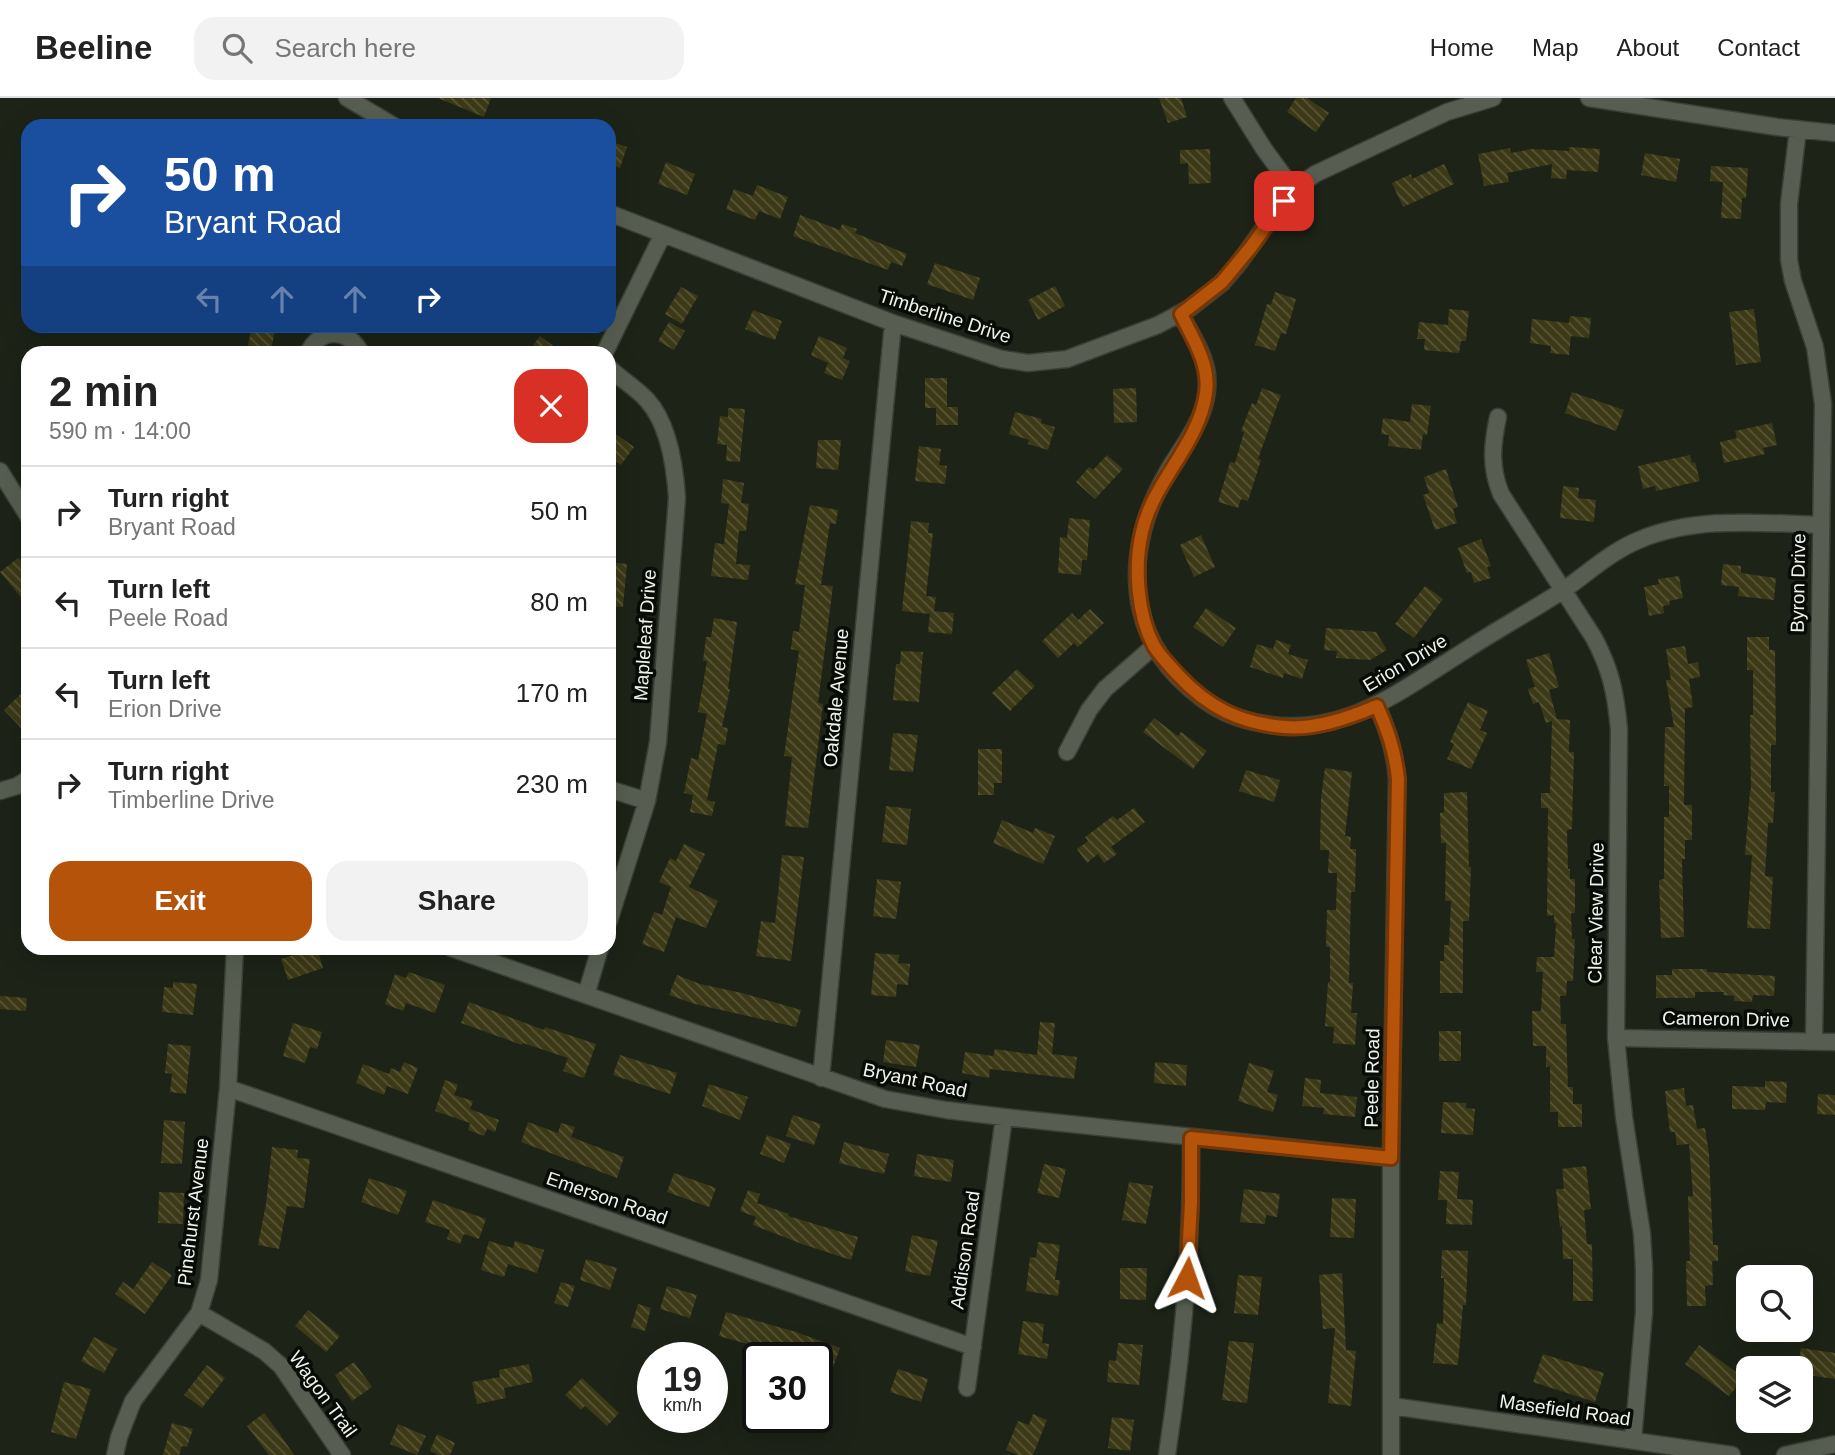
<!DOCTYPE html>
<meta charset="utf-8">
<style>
body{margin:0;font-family:Helvetica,sans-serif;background:#f2f2f2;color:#222;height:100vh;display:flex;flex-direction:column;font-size:26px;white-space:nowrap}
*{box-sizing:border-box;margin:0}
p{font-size:23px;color:#767676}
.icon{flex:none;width:38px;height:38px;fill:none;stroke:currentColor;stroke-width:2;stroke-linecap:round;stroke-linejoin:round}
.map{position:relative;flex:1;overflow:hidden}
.side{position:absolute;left:21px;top:248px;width:595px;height:609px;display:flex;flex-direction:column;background:#fff;border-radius:21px;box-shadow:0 7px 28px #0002}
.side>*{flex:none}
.top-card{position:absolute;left:21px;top:21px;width:595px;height:214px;border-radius:21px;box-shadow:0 7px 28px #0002;background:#1a4fa0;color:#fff;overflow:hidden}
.buttons{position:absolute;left:1736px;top:1167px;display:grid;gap:14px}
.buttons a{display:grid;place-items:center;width:77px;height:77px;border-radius:14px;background:#fff;box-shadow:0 7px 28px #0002;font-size:35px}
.speed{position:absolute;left:637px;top:1244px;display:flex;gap:14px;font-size:35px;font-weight:700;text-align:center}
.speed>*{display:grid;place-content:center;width:91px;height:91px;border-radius:50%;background:#fff;box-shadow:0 7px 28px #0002;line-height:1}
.speed small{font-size:18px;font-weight:400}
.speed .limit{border:4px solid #111;border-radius:10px;background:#fff;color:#111}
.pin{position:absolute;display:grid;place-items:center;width:60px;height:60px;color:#fff;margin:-30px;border-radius:14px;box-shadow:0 4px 10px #0006}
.me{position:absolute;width:77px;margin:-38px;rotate:4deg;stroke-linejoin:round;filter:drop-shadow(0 0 5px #0008)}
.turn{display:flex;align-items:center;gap:24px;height:147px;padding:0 28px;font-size:32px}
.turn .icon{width:91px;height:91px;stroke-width:2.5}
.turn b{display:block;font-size:49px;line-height:60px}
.lanes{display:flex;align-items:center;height:66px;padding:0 28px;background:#0003;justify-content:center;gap:35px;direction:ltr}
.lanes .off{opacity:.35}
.round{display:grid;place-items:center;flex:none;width:74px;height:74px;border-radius:21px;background:#f2f2f2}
.headline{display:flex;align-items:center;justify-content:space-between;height:119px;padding:0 28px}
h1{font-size:42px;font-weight:600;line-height:52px}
.button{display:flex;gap:14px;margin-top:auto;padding:14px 28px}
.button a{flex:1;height:80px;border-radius:21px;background:#b45309;color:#fff;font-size:28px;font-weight:600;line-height:80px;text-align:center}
.button a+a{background:#f2f2f2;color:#222}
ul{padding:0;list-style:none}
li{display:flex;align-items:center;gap:21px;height:91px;padding:0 28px;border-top:2px solid #e0e0e0}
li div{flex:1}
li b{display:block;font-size:26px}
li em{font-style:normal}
header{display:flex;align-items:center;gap:42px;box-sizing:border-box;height:98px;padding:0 35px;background:#fff;border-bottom:2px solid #e0e0e0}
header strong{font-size:33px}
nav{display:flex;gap:38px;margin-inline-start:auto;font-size:24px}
.search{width:490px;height:63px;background:#f2f2f2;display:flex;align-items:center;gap:18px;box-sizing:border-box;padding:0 24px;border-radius:21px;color:#767676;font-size:26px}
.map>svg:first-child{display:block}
.building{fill:url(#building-back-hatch)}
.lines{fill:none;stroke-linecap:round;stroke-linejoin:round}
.minor-casing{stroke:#3a3f37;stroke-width:19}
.minor{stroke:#575e51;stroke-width:16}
.route-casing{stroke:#753606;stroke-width:18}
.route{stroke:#b45309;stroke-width:12}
.labels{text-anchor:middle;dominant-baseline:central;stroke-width:7;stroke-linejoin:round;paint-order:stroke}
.street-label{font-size:19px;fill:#eef3eb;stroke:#090b07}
</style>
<header>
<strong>Beeline</strong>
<div class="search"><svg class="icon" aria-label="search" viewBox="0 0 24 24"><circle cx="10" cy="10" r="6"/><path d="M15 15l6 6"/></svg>Search here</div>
<nav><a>Home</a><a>Map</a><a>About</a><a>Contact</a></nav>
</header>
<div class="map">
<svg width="1835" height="1357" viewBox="0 0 1835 1357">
<defs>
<pattern id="building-back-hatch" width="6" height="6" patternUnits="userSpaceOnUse" patternTransform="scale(1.75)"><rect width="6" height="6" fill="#3c3916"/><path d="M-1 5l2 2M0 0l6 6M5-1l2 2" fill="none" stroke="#585638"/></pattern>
</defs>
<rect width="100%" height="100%" fill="#1d2317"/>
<path class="building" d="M438 0H491L484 19Z
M1159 0H1181L1187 19 1168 25Z
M1296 0H1307L1329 15 1316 34 1287 14Z
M609 43 627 49 620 70 609 66Z
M1569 49 1600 51 1598 74 1567 72 1566 81 1551 80 1552 66 1507 75 1509 84 1484 88 1478 56 1510 50 1511 55 1532 51 1569 53Z
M1210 51 1211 85 1189 86 1188 65 1180 66V52Z
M1645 55 1680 61 1676 84 1641 77Z
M666 64 695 76 687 97 658 86Z
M1444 66 1454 86 1403 109 1392 85 1411 76 1412 81Z
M1711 68 1748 70 1746 100H1742L1741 121 1721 120 1723 84 1710 83Z
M757 87 788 99 780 121 759 113 755 122 726 111 734 91 753 98Z
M800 117 840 132 842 126 857 131 855 135 907 156 902 168 891 164 888 172 793 138Z
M935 165 980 180 973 202 927 186Z
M1055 188 1065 208 1038 222 1028 202Z
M681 189 698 198 682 226 665 216Z
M1275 194 1296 201 1286 236 1281 235 1275 253 1255 247 1267 206 1271 207Z
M1449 211 1469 213 1466 243H1461L1459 255 1424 252 1425 241H1417L1419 224 1448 227Z
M1754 211 1761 264 1736 267 1729 214Z
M753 212 782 223 775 242 745 231Z
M1570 218 1591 220 1589 240 1571 238 1569 257 1550 255 1551 248 1530 245 1532 221 1569 225Z
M669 224 685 233 674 252 658 243Z
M252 228H276L271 252 248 247Z
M540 238 564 256H527Z
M819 238 847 250 843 260 850 263 842 282 824 275 828 265 811 257Z
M925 280H947V309H958V327H936V310H925Z
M1136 290 1137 324 1114 325 1113 291Z
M1262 290 1281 297 1258 361 1261 362 1248 403 1241 401 1238 410 1218 404 1230 364 1235 365 1244 334 1241 333 1252 305 1256 307Z
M1572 294 1624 312 1616 333 1565 315Z
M1412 306 1431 308 1427 337 1423 336 1421 352 1388 348 1389 337 1381 336 1383 320 1410 324Z
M728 310 745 311 740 364 726 363 727 347 717 346 720 318 728 319Z
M1015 314 1042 321 1041 325 1055 329 1048 352 1028 346 1029 342 1009 336Z
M1772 325 1777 347 1763 350 1765 356 1724 365 1720 344 1737 340 1735 333Z
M609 331 634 349 621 367 609 358Z
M818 342H841L838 372 816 370Z
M919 348 941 351 939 367 947 368 945 386 915 383Z
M1107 357 1123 371 1095 401 1076 384 1089 369 1093 372Z
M1690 357 1692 365 1695 364 1700 383 1656 393 1655 388 1643 391 1638 368Z
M1446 371 1458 409 1453 411 1457 425 1435 432 1423 397 1429 395 1424 379Z
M723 381 744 385 741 405 749 406 746 433H739L736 466 750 467 748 482 711 478 715 445 724 446 729 406 721 405Z
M1563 388 1579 390 1578 400 1596 402 1594 424 1560 420Z
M810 407 838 412 836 426 830 425 821 487 833 488 818 605 823 606 808 730 785 728 792 659 784 658 799 553 791 551 793 533 799 534 805 487 795 486Z
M1069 420 1090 422 1087 462H1082L1081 477 1058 475 1060 439 1067 440Z
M911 423 929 425 928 435H933L926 498 936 499 934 513 954 515 952 536 928 534 930 516 902 513Z
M1201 437 1215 469 1194 479 1180 447Z
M1481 441 1491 468 1487 469 1491 480 1474 485 1471 474 1467 475 1458 450Z
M18 460 28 471V508L0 474Z
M609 464 627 466 623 509 609 508Z
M1723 466 1741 468V475L1776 480 1774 502 1738 498 1739 489 1721 487Z
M1679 478 1683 500 1669 503 1670 507 1663 508 1664 515 1649 518 1644 489 1659 486 1658 481Z
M1425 488 1443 501 1414 540 1395 526Z
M1206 510 1236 530 1223 549 1193 529Z
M1090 511 1104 525 1078 549 1074 545 1058 560 1042 543 1072 515 1078 522Z
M714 520 737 524 728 591H730L722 629 728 630 725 647 718 646 707 702 715 704 712 718 690 714 693 697 684 695 691 660 698 662 707 616 698 614 707 563H703L706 539H711Z
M1326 530 1376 534 1387 552 1370 562 1336 560 1337 553 1324 552Z
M1747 539H1769V552H1775L1776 647H1771V694H1775L1773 725H1768L1765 778 1773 779 1770 831 1747 830 1752 757H1745L1750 692 1751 693 1750 617H1753V572H1747Z
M1276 542 1291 547 1288 556 1308 562 1302 581 1284 575 1283 580 1250 569 1257 546 1273 551Z
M1685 548 1688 566 1698 564 1700 579 1689 581 1693 609 1685 610 1684 707H1692V742H1685V761H1682L1684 839 1661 840 1659 782 1664 781V719H1669V688H1664L1665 629H1674L1666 582H1671L1666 551Z
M901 553 923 554 919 604 893 602 896 566H900Z
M1549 555 1559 589 1549 592 1557 621 1570 622 1569 654H1574L1572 731 1567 732 1568 771H1570V781H1575V815H1571L1572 841H1575L1573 883H1567L1566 898H1560L1561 926H1566L1568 989H1573V1006H1582V1029H1558V1014H1550V968L1546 969V948H1533L1532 913H1541L1543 874H1536L1537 859H1554L1556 825H1554V817L1547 818 1548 710H1541V695H1550L1552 623 1546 625 1539 604 1533 606 1528 591 1535 589 1526 562Z
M1017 571 1035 588 1010 613 992 595Z
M28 589V623L21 630 4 612Z
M1468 604 1488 613 1480 632 1487 635 1471 671 1447 661 1454 646 1450 644Z
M1154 620 1178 638 1181 634 1207 653 1193 671 1143 634Z
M893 635 918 637 913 674 889 672Z
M978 651H1002V685H994V697H978Z
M1325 670 1352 674 1345 738 1351 739 1350 751H1356L1355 794H1351L1349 885H1353L1351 915H1357L1355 947 1333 945 1334 929 1325 928 1328 884H1330V849H1326L1327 812H1336L1337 775H1328L1329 752H1320L1321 701Z
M1246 672 1280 682 1274 704 1239 693Z
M1467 694 1469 769H1471L1469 823H1463V895H1440V863H1444V847H1449L1451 803H1445L1446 745H1441L1440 715 1444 714V695Z
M886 708 911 711 907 747 882 744Z
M1134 710 1145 724 1111 749 1117 756 1104 765 1098 756 1087 765 1077 751 1088 743 1085 739 1113 718 1117 722Z
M1002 722 1033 735 1035 730 1055 738 1043 766 993 745Z
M684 746 705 756 689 789 718 803 706 830 676 819 664 854 642 846 654 814 662 817 671 789 659 784 670 760 676 763Z
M782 757 804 759 791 863 756 858 761 823 775 825Z
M877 781 901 784 896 821 873 818Z
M317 850 323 870 288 882 281 861Z
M875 855 899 857 898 865 910 866 908 887 897 886 896 899 871 897Z
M1672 871H1707V874L1775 878 1774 898 1753 897 1752 904 1734 903V898L1723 897 1724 894H1695V900H1656V877H1672Z
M409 874 445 887 435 915 406 905 403 913 385 906 395 876 406 880Z
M677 877 700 886 742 895 801 912 796 929 695 906 669 897Z
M173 884 197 886 193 917 162 914 164 889 173 890Z
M0 898 27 900 26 913 0 911Z
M469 904 544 932 545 929 596 946 584 980 563 973 568 960 523 945 522 947 461 925Z
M1040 924 1055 925 1052 956 1077 959 1074 981 990 971 989 980 962 975 965 954 993 958 995 951 1037 957Z
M293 925 322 934 317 951 310 949 305 965 283 958Z
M1439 933H1461V963H1439Z
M886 942 920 947 916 969 883 964Z
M168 946 191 948 186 996 170 994 172 976 165 975Z
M620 957 677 975 670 996 613 977Z
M404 964 418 970 408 996 387 988 384 997 356 985 363 966 389 976 391 970 400 974Z
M1155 964 1187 967 1186 988 1154 985Z
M1249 965 1274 973 1267 994 1278 997 1273 1014 1238 1003Z
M1305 980 1321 982 1320 995 1357 999 1355 1019 1323 1016 1324 1010 1302 1008Z
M445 982 458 987 454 997 473 1003 470 1011 499 1022 495 1034 487 1031 484 1038 468 1032 470 1025 435 1013Z
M1765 983 1787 984 1786 1005 1766 1004 1765 1012 1732 1011V988L1765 989Z
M709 986 748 999 740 1022 702 1008Z
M1684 990 1686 1008 1693 1007 1697 1031 1705 1030 1709 1056 1713 1147H1718V1163H1712L1713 1187 1705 1188 1706 1208H1687L1686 1163H1690L1688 1098H1693L1689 1046 1677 1047 1675 1034H1670L1665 993Z
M1818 996 1835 997V1017L1817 1016Z
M1443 1004 1466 1005V1010L1475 1011 1473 1037 1441 1035Z
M793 1017 821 1026 814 1047 786 1038Z
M164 1022 185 1024 182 1066 161 1065Z
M528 1024 558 1035 561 1025 575 1029 571 1039 624 1059 617 1080 521 1044Z
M767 1037 791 1046 784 1065 760 1056Z
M844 1044 889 1056 884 1076 839 1065Z
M272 1049 298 1052 297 1060 310 1061 304 1110 287 1108 279 1151 258 1147 266 1106Z
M917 1056 954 1062 951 1084 914 1078Z
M1044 1066 1066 1071 1059 1100 1037 1095Z
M1586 1068 1591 1111 1584 1112 1587 1146H1592L1593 1203H1573V1161H1563L1562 1128 1560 1129 1556 1091H1564L1562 1071Z
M1440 1073 1459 1074 1457 1101 1473 1102 1472 1127 1446 1126 1447 1102H1438Z
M674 1075 716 1090 709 1109 667 1094Z
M369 1080 407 1093 398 1117 361 1104Z
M1129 1084 1153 1088 1146 1126 1122 1122Z
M1244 1091 1280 1096 1277 1119 1266 1117 1265 1126 1240 1124Z
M748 1092 760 1096 757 1105 789 1116 788 1118 858 1139 851 1162 802 1146 753 1127 756 1119 740 1113Z
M159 1094 184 1095 183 1126 158 1125Z
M1332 1100 1356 1101 1354 1140 1330 1139Z
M433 1102 486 1121 479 1141 464 1136 460 1146 447 1141 450 1132 425 1124Z
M912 1137 938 1143 930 1178 905 1173Z
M489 1143 513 1150 515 1143 544 1152 537 1175 508 1166 504 1179 481 1172Z
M1038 1144 1060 1147 1055 1182H1060L1058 1198 1026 1193 1030 1159 1036 1160Z
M1442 1152 1468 1153 1466 1207H1463L1458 1267 1433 1265 1437 1225 1443 1226 1444 1180H1441Z
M586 1161 617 1170 610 1192 580 1182Z
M152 1164 172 1177 145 1216 115 1196 123 1184 133 1191Z
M1120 1170H1147L1146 1202 1120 1201Z
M1342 1175 1346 1252 1356 1253 1351 1308 1328 1305 1335 1230 1323 1231 1319 1177Z
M1238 1177 1262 1179 1258 1217 1234 1215Z
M561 1184 575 1188 568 1209 554 1205Z
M667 1188 697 1197 690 1220 660 1211Z
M638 1206 651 1210 645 1233 631 1229Z
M308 1212 340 1238 326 1254 295 1228Z
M726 1214 796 1234 840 1250 832 1272 817 1267V1260H797L719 1238Z
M1023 1223 1044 1226 1042 1245 1049 1246 1047 1261 1018 1256Z
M94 1239 117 1251 104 1275 81 1263Z
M1229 1243 1254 1245 1247 1305 1222 1302Z
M1118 1245 1143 1247 1139 1287 1107 1284 1109 1262 1116 1263Z
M1699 1247 1744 1280 1729 1298 1685 1266Z
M1801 1250 1835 1255V1281L1801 1276V1270H1798Z
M1543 1256 1604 1275 1595 1304 1533 1284Z
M354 1264 372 1289 352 1303 335 1277Z
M529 1266 533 1284 504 1290 506 1300 477 1306 472 1284 500 1279 499 1272Z
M207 1267 225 1280 202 1310 184 1297Z
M898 1271 928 1281 921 1304 890 1294Z
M582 1280 619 1315 607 1328 585 1308 581 1312 565 1297Z
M64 1284 91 1291 76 1341 51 1334Z
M264 1315 279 1335 294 1357H269L247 1328Z
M1033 1316 1047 1322 1033 1357H1018L1006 1352 1018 1323 1029 1327Z
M1112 1319 1134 1322 1130 1353 1108 1350Z
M172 1325 193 1331 187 1349 182 1348 179 1357H163Z
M398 1326 426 1338 417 1357 390 1346Z
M437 1336 455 1345 450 1357H439L430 1353Z"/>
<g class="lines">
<defs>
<path id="minor" d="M347 0 394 28
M1232 0 1264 51 1294 92
M1589 0 1777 29 1835 35
M1798 31 1789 106V162L1793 183 1815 249 1823 306 1814 943
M609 115 893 225 1002 261 1028 265 1067 261 1158 227 1190 210 1222 185 1239 165 1275 114 1294 92 1315 76 1447 14 1493 0
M1181 216C1190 235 1205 256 1207 277 1211 315 1186 342 1168 373 1137 426 1124 490 1154 547 1169 576 1206 609 1236 619 1330 650 1391 599 1466 552 1498 531 1533 512 1565 491 1589 474 1612 453 1639 442 1696 418 1760 425 1820 427
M308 256C318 229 351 230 361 256
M604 256 663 136
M609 270C621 281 636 290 647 302 669 326 675 369 677 400L658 644 647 703 609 823
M1498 319C1492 347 1490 369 1501 396L1594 540C1611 572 1616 596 1619 632L1616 940 1624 1019 1642 1136 1644 1170V1214L1633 1342
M0 373 28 418
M1377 608C1388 633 1395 653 1397 681L1391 1060V1357
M1067 654 1089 612 1105 591 1154 548
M609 691 647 703
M0 693 17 688 28 681
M451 850 885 1001 946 1012 1004 1019 1391 1060
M586 897 600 850
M1616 940 1835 944
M821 980 893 225
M228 990 973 1249
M199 1215 264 1253 281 1268 342 1357
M967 1290 1004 1019
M1392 1308 1732 1357
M115 1357 119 1339 133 1303 199 1215 209 1182 228 990 235 850
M1167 1357C1183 1252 1192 1146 1191 1040
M1785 1357 1835 1346"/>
</defs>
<use href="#minor" class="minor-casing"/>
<use href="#minor" class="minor"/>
</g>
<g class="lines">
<defs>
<path id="route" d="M1187 1180 1191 1104V1040L1391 1060 1398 681C1395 653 1388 633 1377 608 1348 620 1315 632 1284 629 1239 625 1208 609 1178 577 1170 568 1160 558 1154 548 1137 516 1134 468 1142 434 1153 383 1199 347 1206 295 1210 266 1193 241 1181 216L1222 184 1251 149 1284 103"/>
</defs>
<use href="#route" class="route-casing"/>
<use href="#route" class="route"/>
</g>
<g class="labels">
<g class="street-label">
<text transform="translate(945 218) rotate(18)">Timberline Drive</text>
<text transform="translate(1798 485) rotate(-89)">Byron Drive</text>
<text transform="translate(645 537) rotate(-86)">Mapleleaf Drive</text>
<text transform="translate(1405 565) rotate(-31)">Erion Drive</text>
<text transform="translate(836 600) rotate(-85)">Oakdale Avenue</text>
<text transform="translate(1596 815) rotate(-89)">Clear View Drive</text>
<text transform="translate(1726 921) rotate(1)">Cameron Drive</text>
<text transform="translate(1372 980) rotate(-89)">Peele Road</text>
<text transform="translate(915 982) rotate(12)">Bryant Road</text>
<text transform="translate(607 1100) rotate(19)">Emerson Road</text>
<text transform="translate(193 1114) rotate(-83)">Pinehurst Avenue</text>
<text transform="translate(965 1152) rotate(-82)">Addison Road</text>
<text transform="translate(323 1296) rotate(54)">Wagon Trail</text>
<text transform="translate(1565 1312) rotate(8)">Masefield Road</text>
</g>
</g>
</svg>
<div class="buttons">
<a><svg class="icon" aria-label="search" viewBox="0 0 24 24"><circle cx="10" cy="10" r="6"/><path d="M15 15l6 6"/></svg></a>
<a><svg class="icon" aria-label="layers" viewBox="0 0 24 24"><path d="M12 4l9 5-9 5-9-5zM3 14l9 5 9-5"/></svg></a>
</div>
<div class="speed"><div>19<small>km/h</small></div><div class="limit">30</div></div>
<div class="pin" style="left:1284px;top:103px;background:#d93025"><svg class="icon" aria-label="arrive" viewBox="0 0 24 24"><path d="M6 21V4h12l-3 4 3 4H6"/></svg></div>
<svg class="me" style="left:1187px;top:1180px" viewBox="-20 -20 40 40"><path d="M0-17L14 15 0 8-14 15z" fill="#b45309" stroke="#fff" stroke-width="4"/></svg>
<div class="top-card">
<div class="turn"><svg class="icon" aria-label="right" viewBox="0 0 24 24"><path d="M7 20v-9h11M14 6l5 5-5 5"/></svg><div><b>50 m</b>Bryant Road</div></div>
<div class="lanes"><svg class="icon off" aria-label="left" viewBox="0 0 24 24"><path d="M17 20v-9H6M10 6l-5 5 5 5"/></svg><svg class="icon off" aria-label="ahead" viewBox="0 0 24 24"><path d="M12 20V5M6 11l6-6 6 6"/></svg><svg class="icon off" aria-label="ahead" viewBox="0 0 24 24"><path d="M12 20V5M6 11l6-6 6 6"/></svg><svg class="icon" aria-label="right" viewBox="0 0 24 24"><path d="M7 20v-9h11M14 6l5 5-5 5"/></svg></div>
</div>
<section class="side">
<div class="headline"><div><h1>2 min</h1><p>590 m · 14:00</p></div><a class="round" style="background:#d93025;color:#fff"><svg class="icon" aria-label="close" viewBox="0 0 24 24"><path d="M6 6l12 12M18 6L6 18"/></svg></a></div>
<ul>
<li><svg class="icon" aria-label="right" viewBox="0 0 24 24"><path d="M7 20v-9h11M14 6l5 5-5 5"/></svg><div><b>Turn right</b><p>Bryant Road</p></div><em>50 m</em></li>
<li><svg class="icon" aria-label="left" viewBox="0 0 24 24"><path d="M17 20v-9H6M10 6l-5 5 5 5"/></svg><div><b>Turn left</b><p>Peele Road</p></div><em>80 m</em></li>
<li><svg class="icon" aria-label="left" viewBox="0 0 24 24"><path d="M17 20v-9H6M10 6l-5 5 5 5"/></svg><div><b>Turn left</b><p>Erion Drive</p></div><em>170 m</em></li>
<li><svg class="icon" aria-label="right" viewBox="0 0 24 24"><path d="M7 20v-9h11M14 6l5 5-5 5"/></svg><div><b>Turn right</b><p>Timberline Drive</p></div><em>230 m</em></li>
</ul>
<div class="button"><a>Exit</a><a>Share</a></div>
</section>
</div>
